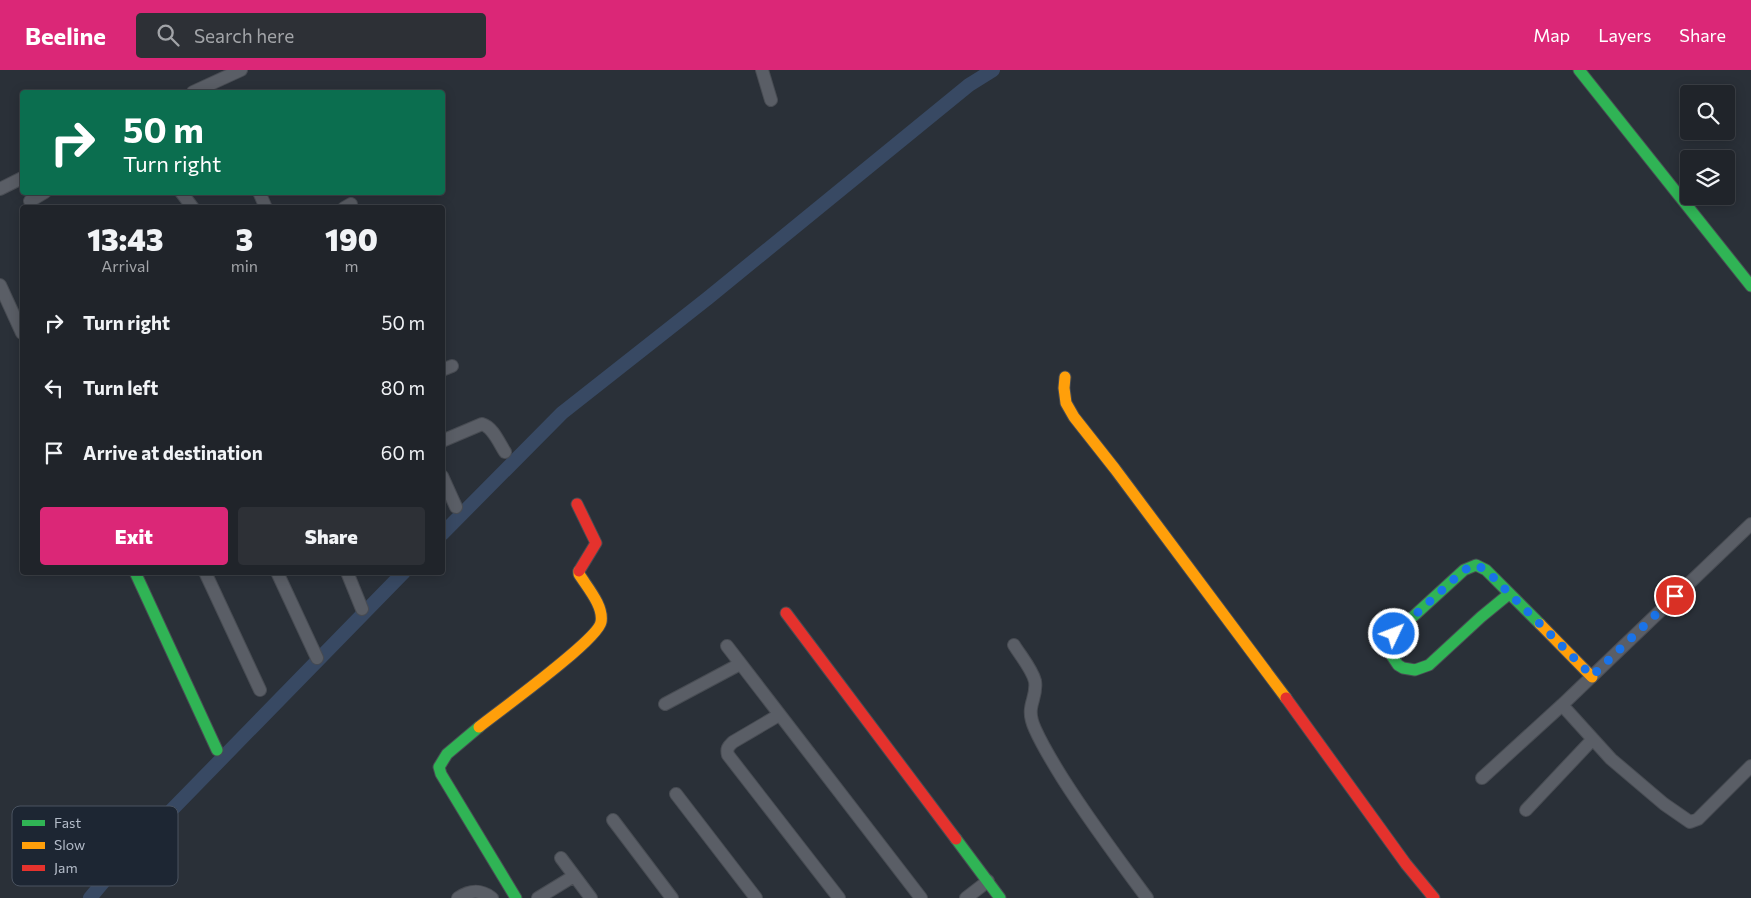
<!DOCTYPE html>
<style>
body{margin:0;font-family:Commissioner,sans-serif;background:#2d3036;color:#f1f3f6;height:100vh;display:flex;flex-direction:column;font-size:19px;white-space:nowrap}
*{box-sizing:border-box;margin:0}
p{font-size:16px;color:#a2a4a8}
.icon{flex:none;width:28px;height:28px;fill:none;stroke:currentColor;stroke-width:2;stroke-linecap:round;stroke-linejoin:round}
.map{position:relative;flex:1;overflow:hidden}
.side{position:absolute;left:20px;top:135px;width:425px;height:370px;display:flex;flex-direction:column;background:#20242a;border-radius:5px;box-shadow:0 2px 12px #0003,0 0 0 1px #3d4147}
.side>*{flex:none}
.top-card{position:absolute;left:20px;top:20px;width:425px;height:105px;border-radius:5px;box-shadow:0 2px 12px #0003,0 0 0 1px #3d4147;background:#0b6e4f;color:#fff;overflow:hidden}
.buttons{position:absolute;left:1680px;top:15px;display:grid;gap:10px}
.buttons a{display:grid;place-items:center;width:55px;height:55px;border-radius:5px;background:#20242a;box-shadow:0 2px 12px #0003,0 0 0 1px #3d4147;font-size:25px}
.pin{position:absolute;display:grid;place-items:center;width:42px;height:42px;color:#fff;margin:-21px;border:2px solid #fff;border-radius:50%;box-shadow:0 1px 5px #0007}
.me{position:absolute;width:55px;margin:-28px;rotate:47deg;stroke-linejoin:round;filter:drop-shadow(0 0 4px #0008)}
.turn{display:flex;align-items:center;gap:18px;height:105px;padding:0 20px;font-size:22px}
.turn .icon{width:65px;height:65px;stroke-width:2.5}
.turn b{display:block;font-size:35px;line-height:42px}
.eta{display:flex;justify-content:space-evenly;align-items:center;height:85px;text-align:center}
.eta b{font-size:30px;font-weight:800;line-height:35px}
.button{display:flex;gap:10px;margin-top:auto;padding:10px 20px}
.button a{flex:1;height:58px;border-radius:5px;background:#db2777;color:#fff;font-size:20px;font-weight:800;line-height:58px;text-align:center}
.button a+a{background:#2d3036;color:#f1f3f6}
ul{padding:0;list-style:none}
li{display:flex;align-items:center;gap:15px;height:65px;padding:0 20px}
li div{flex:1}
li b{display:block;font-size:19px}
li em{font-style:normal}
header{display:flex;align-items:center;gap:30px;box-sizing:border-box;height:70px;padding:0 25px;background:#db2777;color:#fff}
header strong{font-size:24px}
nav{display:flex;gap:28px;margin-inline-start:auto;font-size:18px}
.search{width:350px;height:45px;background:#2d3036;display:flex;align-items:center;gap:12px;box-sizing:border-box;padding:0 18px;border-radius:5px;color:#a2a4a8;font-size:19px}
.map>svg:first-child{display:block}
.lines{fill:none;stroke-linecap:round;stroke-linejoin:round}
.canal{stroke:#384963;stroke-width:14}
.street-casing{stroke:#484c53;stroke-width:14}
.fast-casing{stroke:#484c53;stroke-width:13}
.slow-casing{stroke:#484c53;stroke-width:13}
.jam-casing{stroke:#484c53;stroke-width:13}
.street{stroke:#5a5e66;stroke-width:12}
.fast{stroke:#30b455;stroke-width:11}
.slow{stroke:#ff9f0a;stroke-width:11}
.jam{stroke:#e5322d;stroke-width:11}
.route{stroke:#1a73e8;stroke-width:9;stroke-dasharray:0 16.2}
.key{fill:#1d2633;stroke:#4a5360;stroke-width:1}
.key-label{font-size:14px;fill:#b4bcc9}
</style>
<header>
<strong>Beeline</strong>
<div class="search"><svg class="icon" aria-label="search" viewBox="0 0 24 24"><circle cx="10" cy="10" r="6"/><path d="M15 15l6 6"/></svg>Search here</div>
<nav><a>Map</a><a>Layers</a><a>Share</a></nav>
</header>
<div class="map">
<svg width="1751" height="828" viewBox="0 0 1751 828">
<rect width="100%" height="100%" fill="#2a3038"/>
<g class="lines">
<path class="canal" d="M442 464 562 343 708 228 969 15 993 0
M90 828 115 798 404 502"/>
<defs>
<path id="street" d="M762 0 771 30
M193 22 241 0
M0 119 22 108
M181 122 193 138
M259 122 266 138
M30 131 45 122
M344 138 351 134
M0 215 22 263
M442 300 452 296
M442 371 482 354C493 357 499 373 505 382
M442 406 456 437
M205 502 260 620
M277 502 317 588
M347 502 362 539
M1014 575C1020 585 1032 599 1035 611 1038 630 1024 635 1035 659 1043 677 1053 693 1063 709 1089 750 1118 789 1147 828
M727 576 921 828
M665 634 740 594
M1562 635 1611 689 1664 734 1690 752 1698 749 1751 696
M779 645 733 672C729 676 726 678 728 685L839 828
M1482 708 1562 635 1751 454
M676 724 756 828
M1526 740 1592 670
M613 750 672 828
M561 788 591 828
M458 828C470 820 480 819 492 828
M538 828 574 806
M966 828 988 811"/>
<path id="fast" d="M1579 0 1751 216
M135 502 217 680
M1509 524 1481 547 1429 595 1415 600 1403 598 1398 595 1392 586 1391 575 1394 564 1464 500 1476 495 1486 500 1540 554
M479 657 447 684 439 697 441 704 516 828
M956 769 1000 828"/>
<path id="slow" d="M1065 307 1064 318 1066 333 1074 347 1115 399 1286 628
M1540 554 1592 607
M479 657C499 641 598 570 601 552 604 536 587 517 579 504V501"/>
<path id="jam" d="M577 434 596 473 579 501
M786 543 956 769
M1286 628 1406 794 1434 828"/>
</defs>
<use href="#street" class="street-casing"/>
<use href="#fast" class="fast-casing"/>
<use href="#slow" class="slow-casing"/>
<use href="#jam" class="jam-casing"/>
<use href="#street" class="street"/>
<use href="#fast" class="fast"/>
<use href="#slow" class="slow"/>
<use href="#jam" class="jam"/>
</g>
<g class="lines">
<path class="route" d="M1394 564 1464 500 1476 495 1486 500 1592 606 1675 526"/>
</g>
<rect x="12" y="736" width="166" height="80" rx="8" class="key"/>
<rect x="22" y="750" width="23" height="6" fill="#30b455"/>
<rect x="22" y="772" width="23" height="7" fill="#ff9f0a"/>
<rect x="22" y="795" width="23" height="6" fill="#e5322d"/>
<g class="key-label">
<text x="54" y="758">Fast</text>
<text x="54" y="780">Slow</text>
<text x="54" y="803">Jam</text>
</g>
</svg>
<div class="buttons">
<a><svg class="icon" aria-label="search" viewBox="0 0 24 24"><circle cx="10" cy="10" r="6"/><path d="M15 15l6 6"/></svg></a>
<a><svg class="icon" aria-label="layers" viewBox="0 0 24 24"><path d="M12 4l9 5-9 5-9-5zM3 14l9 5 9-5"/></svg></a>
</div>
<div class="pin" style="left:1675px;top:526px;background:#d93025"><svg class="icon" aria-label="arrive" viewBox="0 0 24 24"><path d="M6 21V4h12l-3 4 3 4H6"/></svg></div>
<svg class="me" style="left:1394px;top:564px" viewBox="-20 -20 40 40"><circle r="17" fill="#1a73e8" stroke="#fff" stroke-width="3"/><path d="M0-11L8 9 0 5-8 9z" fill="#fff"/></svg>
<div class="top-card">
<div class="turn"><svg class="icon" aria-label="right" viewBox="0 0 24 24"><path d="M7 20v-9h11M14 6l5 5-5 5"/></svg><div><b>50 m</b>Turn right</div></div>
</div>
<section class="side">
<div class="eta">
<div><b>13:43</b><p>Arrival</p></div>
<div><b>3</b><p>min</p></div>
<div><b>190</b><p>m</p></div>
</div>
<ul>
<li><svg class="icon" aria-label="right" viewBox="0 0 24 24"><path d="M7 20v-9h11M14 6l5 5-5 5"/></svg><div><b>Turn right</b></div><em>50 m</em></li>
<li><svg class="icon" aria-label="left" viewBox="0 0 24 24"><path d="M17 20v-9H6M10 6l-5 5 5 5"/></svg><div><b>Turn left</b></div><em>80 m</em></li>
<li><svg class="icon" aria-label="arrive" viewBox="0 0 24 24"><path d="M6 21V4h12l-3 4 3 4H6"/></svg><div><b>Arrive at destination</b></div><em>60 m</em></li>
</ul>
<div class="button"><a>Exit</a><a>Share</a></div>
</section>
</div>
